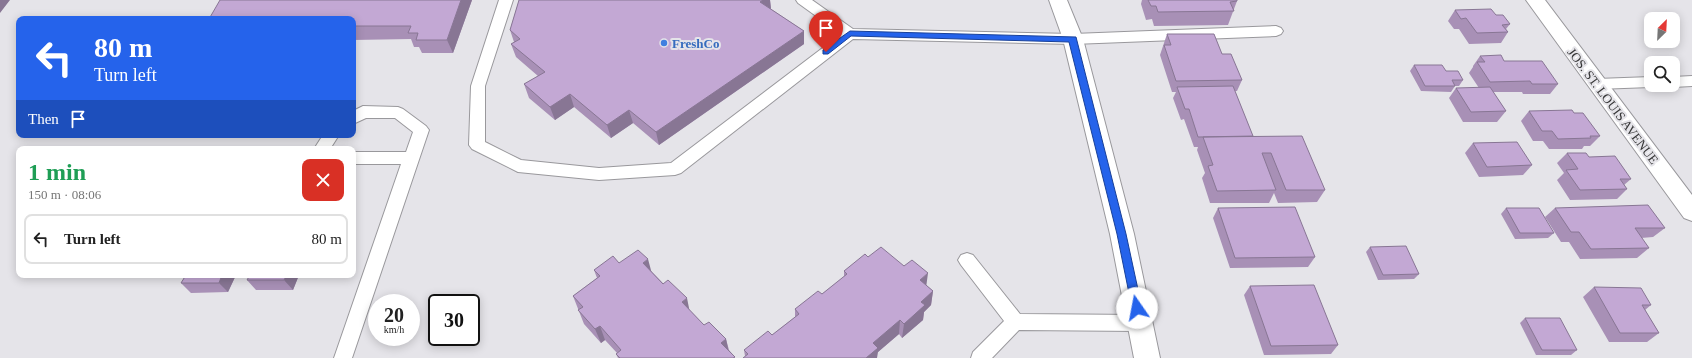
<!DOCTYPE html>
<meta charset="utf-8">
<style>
body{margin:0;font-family:"Times New Roman",serif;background:#f6f6f6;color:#222;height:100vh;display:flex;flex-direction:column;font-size:15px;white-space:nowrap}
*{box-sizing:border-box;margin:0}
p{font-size:13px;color:#767676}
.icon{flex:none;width:22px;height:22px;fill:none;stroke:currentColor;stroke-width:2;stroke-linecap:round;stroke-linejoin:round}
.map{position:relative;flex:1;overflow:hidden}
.panel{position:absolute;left:16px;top:146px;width:340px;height:132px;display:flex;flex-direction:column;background:#fff;border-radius:8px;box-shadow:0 2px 10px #0003}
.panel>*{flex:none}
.banner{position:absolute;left:16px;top:16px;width:340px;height:122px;border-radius:8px;box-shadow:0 2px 10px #0003;background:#2563eb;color:#fff;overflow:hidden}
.needle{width:26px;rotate:24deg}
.tools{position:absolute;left:1644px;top:12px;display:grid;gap:8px}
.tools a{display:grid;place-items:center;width:36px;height:36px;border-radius:8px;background:#fff;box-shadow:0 2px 10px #0003;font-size:20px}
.speed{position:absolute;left:368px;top:294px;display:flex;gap:8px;font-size:20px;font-weight:700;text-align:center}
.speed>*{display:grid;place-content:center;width:52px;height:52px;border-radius:50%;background:#fff;box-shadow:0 2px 10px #0003;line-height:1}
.speed small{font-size:10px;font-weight:400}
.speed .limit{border:2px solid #111;border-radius:6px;background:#fff;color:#111}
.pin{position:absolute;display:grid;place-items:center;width:34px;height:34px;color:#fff;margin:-41px -17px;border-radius:50% 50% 50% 0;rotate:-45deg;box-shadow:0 0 4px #0007}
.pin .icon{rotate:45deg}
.me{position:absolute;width:44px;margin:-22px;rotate:348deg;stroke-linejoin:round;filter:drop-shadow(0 0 3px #0008)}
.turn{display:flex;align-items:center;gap:14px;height:84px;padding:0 12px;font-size:18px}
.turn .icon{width:52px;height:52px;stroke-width:2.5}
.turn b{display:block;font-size:28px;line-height:34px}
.then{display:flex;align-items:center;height:38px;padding:0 12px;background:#0003;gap:8px;font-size:15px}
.round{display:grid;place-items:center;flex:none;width:42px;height:42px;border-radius:8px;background:#f6f6f6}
.head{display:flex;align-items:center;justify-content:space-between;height:68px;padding:0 12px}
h1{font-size:24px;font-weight:700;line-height:30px;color:#1e9e55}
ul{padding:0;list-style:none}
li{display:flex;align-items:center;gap:12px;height:50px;margin:0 8px 6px;padding:0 4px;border:2px solid #e0e0e0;border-radius:8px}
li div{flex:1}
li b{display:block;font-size:15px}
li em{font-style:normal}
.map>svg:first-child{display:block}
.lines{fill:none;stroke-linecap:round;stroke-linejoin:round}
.lane-casing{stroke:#99989c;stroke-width:2}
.street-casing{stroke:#99989c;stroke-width:2}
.lane{fill:#fff;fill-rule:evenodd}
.street{fill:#fff;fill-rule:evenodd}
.wall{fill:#a890b6}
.shaded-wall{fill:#887694}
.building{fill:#c3a8d4;stroke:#887694}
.route{fill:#2563eb;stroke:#184099}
.shop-dot{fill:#3f7fe0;stroke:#e5e4e9;stroke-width:1.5}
.labels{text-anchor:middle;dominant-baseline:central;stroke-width:4;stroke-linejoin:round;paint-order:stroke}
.shop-label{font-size:13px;font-weight:bold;fill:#366cbe;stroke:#e5e4e9;text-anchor:start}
.street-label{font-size:13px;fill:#363637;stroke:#e5e4e9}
</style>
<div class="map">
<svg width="1692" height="358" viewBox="0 0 1692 358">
<rect width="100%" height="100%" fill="#e5e4e9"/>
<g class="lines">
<defs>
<path id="lane" d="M499 0H513L485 86V142L521 160 599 168 671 163 841 34 798 3 796 0H812L853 29 1073 34 1276 26 1281 28 1283 31 1281 34 1276 36 1073 44 853 39 681 173 675 175 599 180 518 172 472 149 469 145 471 86Z
M1692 76V86L1673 87 1667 85H1673V77Z
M1651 77V85H1657L1651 87 1597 89 1592 88 1590 84 1592 80 1597 79Z
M363 106 398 107 403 109 426 126 429 130 352 358H334L401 164H353V152H406L413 132 395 118H366L353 124V111Z
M323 135H339L330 149H314Z
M967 253 973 255 1020 314 1140 315 1146 317 1149 323 1146 329 1140 331 1019 330 992 358H971L973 352 1004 321 961 265 958 260 961 255Z"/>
<path id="street" d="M1049 0H1067L1083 39 1134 234 1160 358H1134L1110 234 1063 39Z
M1526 0H1545L1692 195V221L1684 218Z"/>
</defs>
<use href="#lane" class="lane-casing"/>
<use href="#street" class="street-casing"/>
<use href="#lane" class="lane"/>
<use href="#street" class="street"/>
</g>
<path class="wall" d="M472 0 453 53H422L419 47H414L411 39 353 40V19Z
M519 0H770L771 9 804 31V44L659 145 633 123 611 138 574 107 555 120 529 98 524 84 538 76 516 57 511 44 514 42 510 30Z
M1142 0H1237V1L1228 25 1154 26 1152 19 1146 20 1141 4Z
M1455 10 1496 15 1510 24 1506 29 1508 32 1501 43 1469 44 1459 29H1454L1448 21Z
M1167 34 1222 54 1242 80 1237 91H1235L1252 136 1325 190 1317 202 1278 203 1274 193 1269 203H1210L1202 178 1205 173 1197 150 1198 147H1194L1184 119 1181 120 1173 98 1176 92H1172L1160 55Z
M1480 56 1504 61 1558 84 1550 94H1523L1522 92H1493L1506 111 1497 122H1463L1449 98 1456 88H1479L1469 73 1473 67V66Z
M1414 65 1446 71 1463 80 1459 86H1455L1451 92 1421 91 1410 71Z
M1529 111 1574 113 1600 136 1590 146H1584L1582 149H1549L1543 141H1533L1521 121Z
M1473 143 1532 165 1523 175 1479 177 1465 153Z
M1567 153 1589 157 1631 179 1624 185 1627 189 1617 199 1570 200 1557 180 1564 173 1557 163Z
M1218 208 1315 257 1308 267 1230 268 1213 218Z
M1506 208 1554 233 1548 238 1515 239 1501 214Z
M1555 208 1665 228 1653 237 1641 238 1649 248 1637 258 1580 259 1569 242H1561L1545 217Z
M1370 247 1419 274 1414 279 1378 280 1366 252Z
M868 257 926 285 933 291 931 305 924 312 923 320 902 338 899 334 878 352 745 356 744 350 772 335 795 317V309L822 294 844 277V271Z
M619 263 651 271 704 325 726 339 729 350 735 357V358H618L616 354 617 353 605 340 601 343 584 324 573 296 597 278 594 270Z
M186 275H236L228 292 191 293 181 283Z
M299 275 293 290H256L247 280Z
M1250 286 1338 345 1331 354 1264 355 1244 295Z
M1594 287 1651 305 1645 310 1659 333 1647 342H1609L1583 297Z
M1525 318 1577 350 1571 355H1536L1520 323Z"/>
<path class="shaded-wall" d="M0 0H10L0 13Z
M461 0H472L453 53 447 40Z
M763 0H770L771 9 760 2Z
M804 31V44L659 145 656 132Z
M570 94 574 107 555 120 550 107Z
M629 110 633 123 611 138 607 125Z
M648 259 652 274 643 263Z
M928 273 926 288 920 280Z
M222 275H236L228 292 219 283Z
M287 275H299L293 290 284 280Z
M933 291 931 305 924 312 923 320 902 338 904 324 921 302Z
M687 298 690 313 682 302Z
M900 320 899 334 878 352 877 358H866L873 343Z
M600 326 605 340 601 343 595 329Z
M726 339 729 353 721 343Z"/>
<path class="building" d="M220 0H461L447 40H416L418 33H408L411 26H353V19H209Z
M519 0H763L760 2 804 31 656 132 629 110 607 125 570 94 550 107 524 84 545 72 511 44 520 39 510 30Z
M1148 0H1237V1L1230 2 1234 11 1158 12 1156 6H1151Z
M1491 9 1496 15H1503L1510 24 1502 25 1508 32 1477 33 1466 18 1461 19 1455 10Z
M1167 34H1214L1222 54H1231L1242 80 1176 81 1164 45H1171Z
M1501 55 1504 61H1542L1558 84H1532L1530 81 1490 82 1477 62H1485L1480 56Z
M1414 65H1442L1446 71H1458L1463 80H1452L1455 86H1425Z
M1233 86 1253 136 1198 137 1189 109H1185L1177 87Z
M1490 87 1506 111 1471 112 1456 88Z
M1572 110 1574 113H1583L1600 136H1590L1591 138 1558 139 1552 131H1542L1529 111Z
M1302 136 1325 190H1286L1271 153H1262L1276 190 1217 191 1208 166 1213 165 1203 137Z
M1517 142 1532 165 1487 167 1473 143Z
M1567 153H1586L1589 157 1615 156 1631 179H1620L1627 189 1580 190 1566 170 1578 169Z
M1648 205 1665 228H1635L1649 248 1591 249 1579 232H1571L1555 208Z
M1295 207 1315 257 1235 258 1218 208Z
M1506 208H1539L1554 233H1520Z
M1406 246 1419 274 1383 275 1370 247Z
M881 247 904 266 912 260 928 273 920 280 933 291 921 302 925 305 904 324 900 320 873 343 878 348 866 358H743L748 354 744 350 768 331 772 335 799 314 795 309 818 291 822 294 847 274 844 271 865 254 868 257Z
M638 250 648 259 643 263 663 284 668 280 687 298 682 302 704 325 709 322 726 339 721 343 735 357 733 358H620L616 354 621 350 600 326 595 329 578 310 583 307 573 296 600 276 594 270 613 256 619 263Z
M186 275H222L219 283H181Z
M250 275H287L284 280H247Z
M1314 285 1338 345 1271 346 1250 286Z
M1594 287 1641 288 1651 305H1642L1659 333H1620Z
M1525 318H1560L1577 350H1542Z"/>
<path class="route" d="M850 31 1076 37 1126 234 1142 308 1140 311 1137 313 1133 311 1132 308 1117 234 1069 42 851 36 828 54H823V50Z"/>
<circle class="shop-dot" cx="664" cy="43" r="4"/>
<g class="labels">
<g class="shop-label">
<text x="672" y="43">FreshCo</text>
</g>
<g class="street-label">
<text transform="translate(1613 106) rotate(53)">JOS. ST. LOUIS AVENUE</text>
</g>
</g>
</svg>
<div class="tools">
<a><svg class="needle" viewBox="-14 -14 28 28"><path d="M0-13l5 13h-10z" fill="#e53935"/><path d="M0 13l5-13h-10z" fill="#767676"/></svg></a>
<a><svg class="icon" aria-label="search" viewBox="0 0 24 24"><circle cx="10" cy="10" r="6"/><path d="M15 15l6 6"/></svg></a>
</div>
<div class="speed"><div>20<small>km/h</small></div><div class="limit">30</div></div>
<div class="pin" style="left:826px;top:52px;background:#d93025"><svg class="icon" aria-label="arrive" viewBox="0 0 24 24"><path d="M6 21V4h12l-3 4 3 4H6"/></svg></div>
<svg class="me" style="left:1137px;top:308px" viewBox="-20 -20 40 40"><circle r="19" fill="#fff"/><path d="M0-13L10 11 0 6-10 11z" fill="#2563eb"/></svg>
<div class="banner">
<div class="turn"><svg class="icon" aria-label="left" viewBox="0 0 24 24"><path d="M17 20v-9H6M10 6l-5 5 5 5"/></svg><div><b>80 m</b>Turn left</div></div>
<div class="then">Then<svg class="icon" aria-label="arrive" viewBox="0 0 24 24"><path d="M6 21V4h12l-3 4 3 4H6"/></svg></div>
</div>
<section class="panel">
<div class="head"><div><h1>1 min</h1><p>150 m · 08:06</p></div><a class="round" style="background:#d93025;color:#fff"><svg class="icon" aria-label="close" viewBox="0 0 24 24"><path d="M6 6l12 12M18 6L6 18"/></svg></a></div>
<ul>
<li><svg class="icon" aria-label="left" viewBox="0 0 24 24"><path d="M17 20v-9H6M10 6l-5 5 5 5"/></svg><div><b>Turn left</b></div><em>80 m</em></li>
</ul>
</section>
</div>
